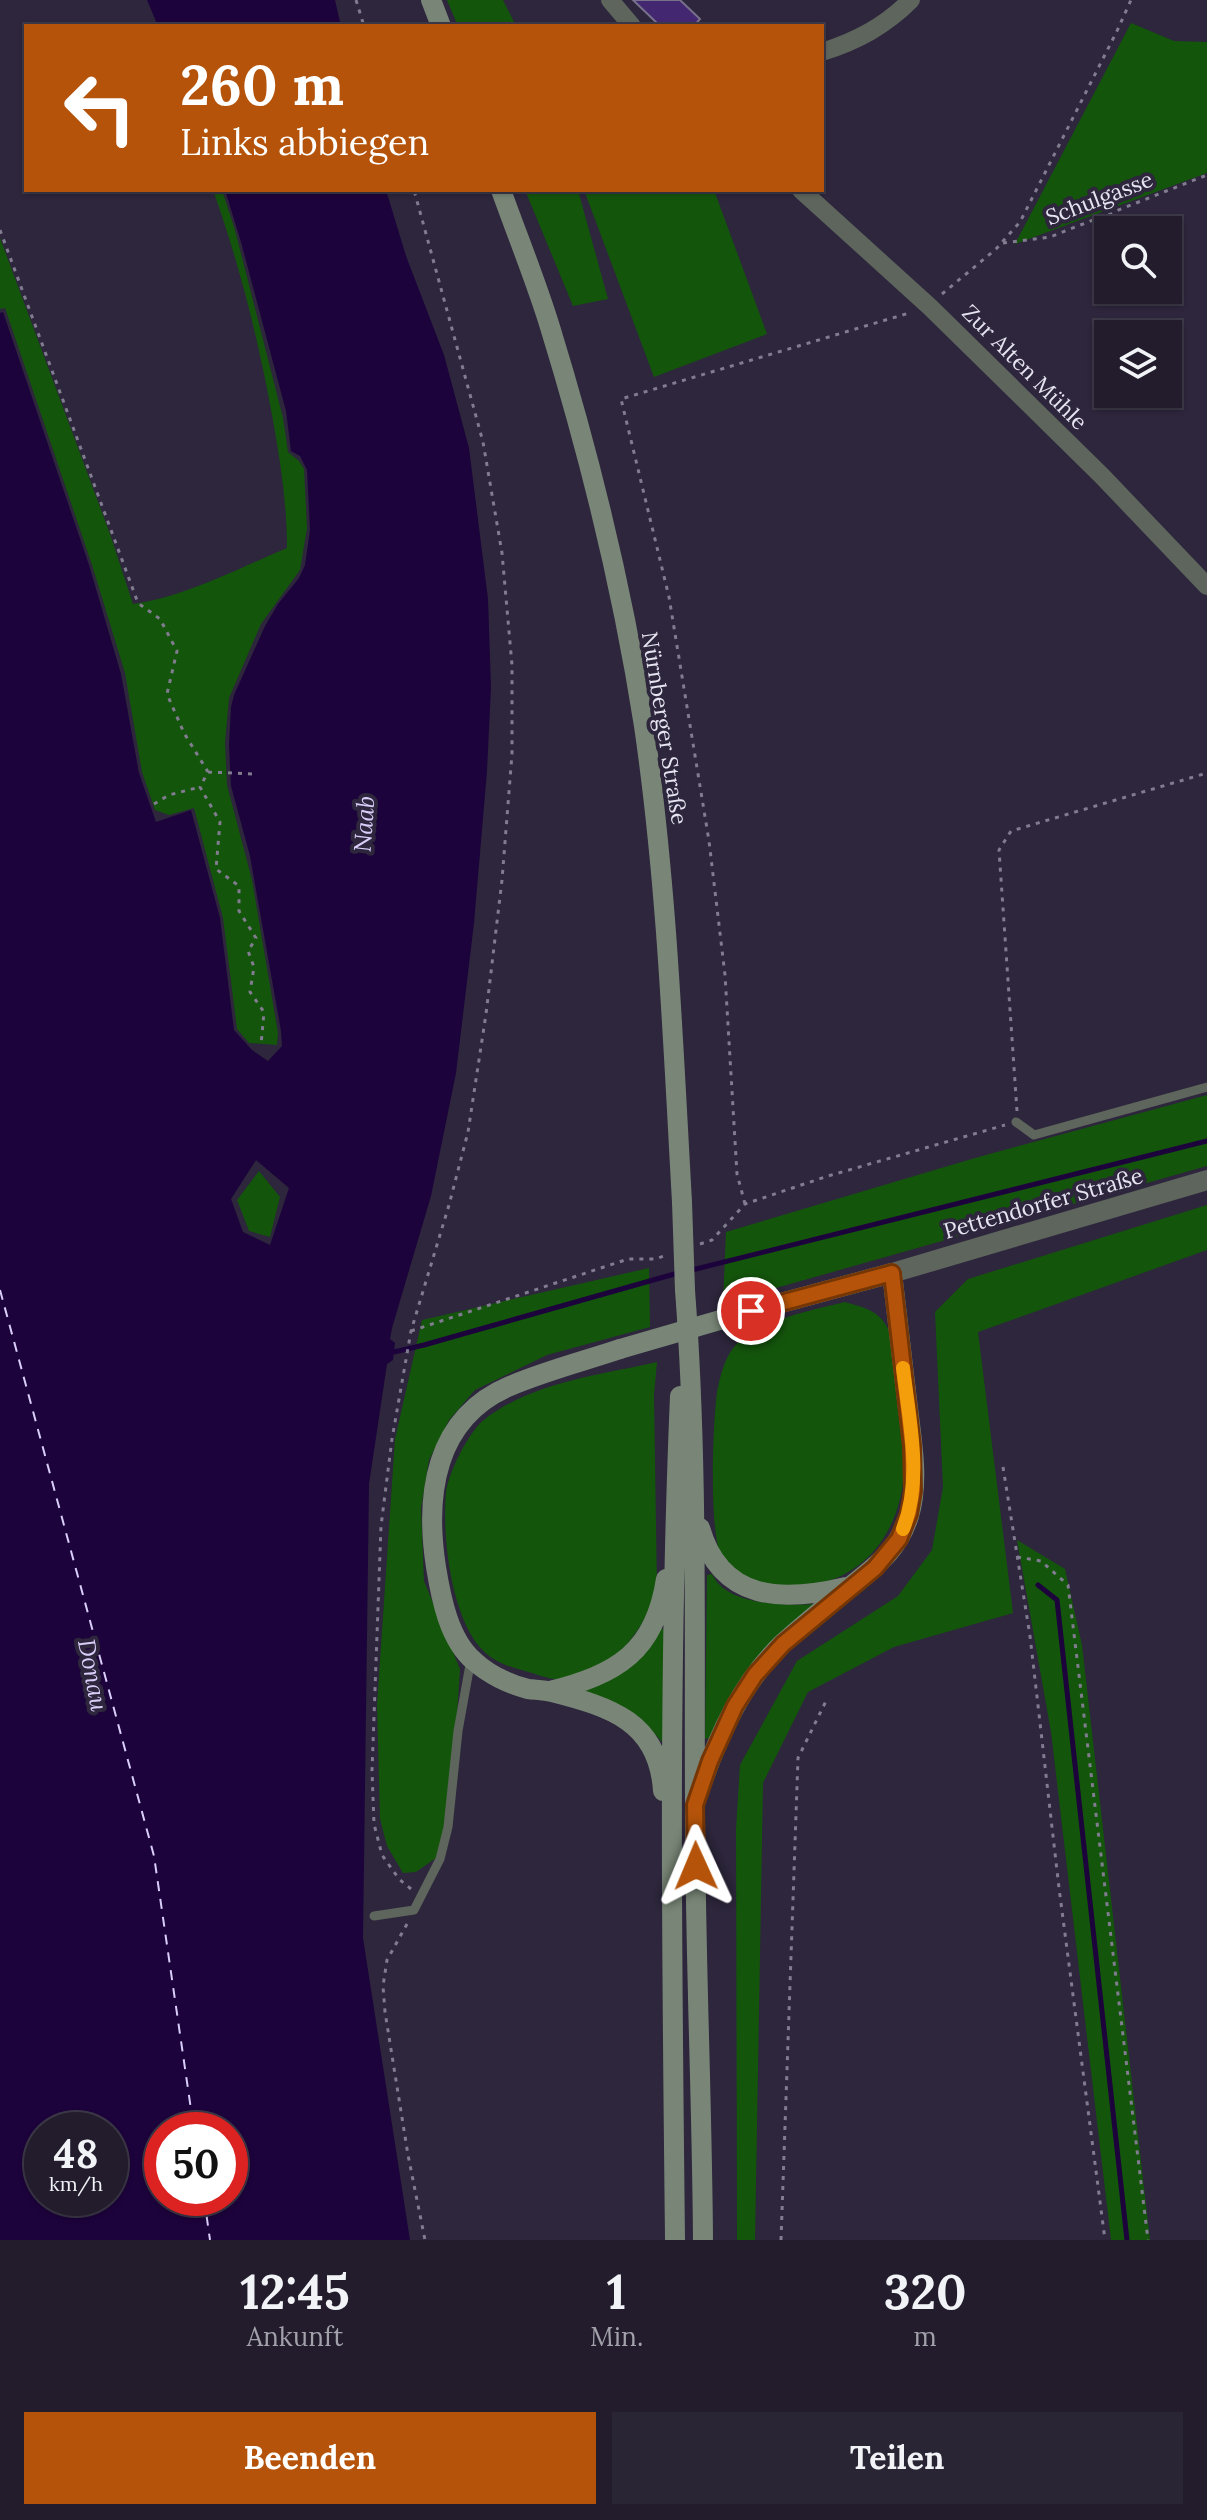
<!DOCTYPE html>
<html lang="de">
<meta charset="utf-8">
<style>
body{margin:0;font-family:Lora,serif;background:#2a2535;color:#f1f3f6;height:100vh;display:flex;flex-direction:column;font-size:30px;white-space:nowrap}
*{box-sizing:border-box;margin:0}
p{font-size:26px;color:#a2a1aa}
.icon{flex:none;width:44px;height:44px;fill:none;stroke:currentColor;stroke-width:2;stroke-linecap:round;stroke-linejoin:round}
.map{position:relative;height:2240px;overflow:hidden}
.panel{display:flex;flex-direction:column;background:#221c2d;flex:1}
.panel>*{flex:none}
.hud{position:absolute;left:24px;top:24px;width:800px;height:168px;border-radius:0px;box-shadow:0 2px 6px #0004,0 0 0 2px #3f3a49;background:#b45309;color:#fff;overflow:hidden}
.controls{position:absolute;left:1094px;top:216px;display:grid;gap:16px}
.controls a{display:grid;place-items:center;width:88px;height:88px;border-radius:0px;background:#221c2d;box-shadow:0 2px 6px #0004,0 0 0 2px #3f3a49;font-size:40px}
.speed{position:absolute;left:24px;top:2112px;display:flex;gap:16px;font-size:40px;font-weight:700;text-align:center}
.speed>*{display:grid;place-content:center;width:104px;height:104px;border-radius:50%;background:#221c2d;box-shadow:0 2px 6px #0004,0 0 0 2px #3f3a49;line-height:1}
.speed small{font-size:20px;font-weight:400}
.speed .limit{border:12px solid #d22;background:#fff;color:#111}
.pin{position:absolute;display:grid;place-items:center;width:68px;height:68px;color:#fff;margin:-34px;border:4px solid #fff;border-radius:50%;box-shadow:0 2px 8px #0007}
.me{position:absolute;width:88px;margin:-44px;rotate:359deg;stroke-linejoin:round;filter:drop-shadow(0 0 6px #0008)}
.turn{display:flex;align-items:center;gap:28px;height:168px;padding:0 24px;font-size:36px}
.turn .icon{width:104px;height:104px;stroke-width:2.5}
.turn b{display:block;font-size:56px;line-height:68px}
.eta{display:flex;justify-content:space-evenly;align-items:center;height:136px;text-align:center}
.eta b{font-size:48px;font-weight:700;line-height:56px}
.primary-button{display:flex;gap:16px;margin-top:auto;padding:16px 24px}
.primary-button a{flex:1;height:92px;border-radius:0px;background:#b45309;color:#fff;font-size:32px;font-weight:700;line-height:92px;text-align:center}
.primary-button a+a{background:#2a2535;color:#f1f3f6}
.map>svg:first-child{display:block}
.green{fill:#14550c}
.water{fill:#1c033b;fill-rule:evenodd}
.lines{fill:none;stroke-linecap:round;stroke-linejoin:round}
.stream{stroke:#1c033b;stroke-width:5}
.ferry{stroke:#d9cef9;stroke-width:2;stroke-dasharray:10 8;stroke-linecap:butt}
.building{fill:#442771;stroke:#78718b;stroke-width:2}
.path{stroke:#817c8f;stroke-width:3;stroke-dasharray:4 6;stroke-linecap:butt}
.service{stroke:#5d655c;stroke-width:9}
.minor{stroke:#5d655c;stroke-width:18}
.tertiary{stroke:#5d655c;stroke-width:20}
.secondary{stroke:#798677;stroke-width:20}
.secondary-bridge{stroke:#798677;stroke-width:20}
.route-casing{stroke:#753606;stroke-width:20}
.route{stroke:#b45309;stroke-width:14}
.slow{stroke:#f59e0b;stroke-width:14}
.labels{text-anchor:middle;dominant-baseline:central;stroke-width:8;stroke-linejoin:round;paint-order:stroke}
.street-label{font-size:22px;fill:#e7e4f2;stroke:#2d263c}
.water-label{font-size:24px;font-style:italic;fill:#d9cef9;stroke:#2d263c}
</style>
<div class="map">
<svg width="1207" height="2240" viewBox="0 0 1207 2240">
<rect width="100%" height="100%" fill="#2d263c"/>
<path class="green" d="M447 0H503L516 26H458Z
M1131 23 1174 41 1207 42V173L1015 244Z
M213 190H222L235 230 283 418 288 452 299 461 304 469 307 528 300 570 261 624 229 698 225 742 227 785 252 880 278 1033 277 1045 249 1043 237 1029 223 918 194 808 169 815 155 810 142 772 125 673 92 565 5 308 0 309V238L110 534 133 604C185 597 239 568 287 548 287 503 280 459 272 415 258 338 239 263 213 190Z
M525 190H578L608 299 573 306Z
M584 190H714L767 334 654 377Z
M1207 1095V1166L723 1303 726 1232 975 1158Z
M259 1171 280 1197 270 1237 249 1231 237 1200Z
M1207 1205V1250L978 1332 1013 1613 894 1647 808 1692 763 1783 755 2240H737L736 1829 740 1765 797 1661 898 1596 932 1550 943 1487 935 1312 968 1279Z
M649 1268 650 1327 547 1355 475 1390 449 1420 429 1460 421 1508 424 1581 460 1669 451 1807 436 1858 416 1872 403 1873 387 1846 380 1819 377 1705 395 1439 422 1320Z
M845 1302C861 1307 876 1309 886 1325 895 1341 896 1383 897 1402 899 1424 904 1447 904 1468 903 1526 867 1581 805 1585 771 1588 761 1590 733 1567 730 1565 726 1563 723 1559 708 1539 713 1420 717 1392 720 1377 724 1359 734 1347 756 1321 812 1310 845 1302Z
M657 1362 654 1395 657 1590C643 1631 617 1667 572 1676 567 1677 560 1679 554 1679 545 1678 534 1673 525 1671 506 1666 491 1661 478 1645 451 1611 442 1536 446 1493 448 1473 469 1431 485 1419 533 1382 600 1375 657 1362Z
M1017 1540 1065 1569 1082 1645 1150 2240H1111L1051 1732Z
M712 1574C726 1606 787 1606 816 1604L757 1657 737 1685 711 1738 705 1739 707 1575Z
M659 1629H666L665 1740 661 1741C637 1711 616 1703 581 1690 622 1680 636 1663 659 1629Z"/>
<path class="water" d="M147 0H335L341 26H158Z
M225 190H386L406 256 444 355 469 448 488 599 491 687 487 771 474 923 456 1073 431 1196 392 1328 390 1339 395 1343 393 1360 387 1364 369 1484 363 1938 410 2240H0V313L3 312 89 565 121 674 139 773 156 822 191 810 220 918 234 1030 252 1050 268 1061 282 1046 281 1031 250 856 231 786 229 745 231 707 234 695 265 626 278 604 299 578 305 565 310 530 307 470 300 456 291 451 286 411 241 242ZM256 1160 289 1188 270 1245 243 1232 231 1199ZM42 2130H110V2198H42ZM162 2130H230V2198H162Z"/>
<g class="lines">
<path class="stream" d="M688 1271 1207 1141
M394 1352 424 1345 678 1273
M1038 1585 1057 1600 1127 2240"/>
<path class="ferry" d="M0 1290 154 1856 194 2130
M204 2198 210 2240"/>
</g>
<path class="building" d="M633 0H680L700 19 694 26H660Z"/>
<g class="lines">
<path class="path" d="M356 0 364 26
M0 230 138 603 160 619 177 651 167 694 184 733 208 772 200 787 220 822 216 869 239 886V911L256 938 248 951 254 967 250 992 264 1012 261 1045
M1003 243 1050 237 1207 175
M942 294 996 249 1020 222 1117 31 1131 0
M208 772 254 774
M154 804 169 795 200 787
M1017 1111 999 850 1011 831 1207 773
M745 1204 737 1174 725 975 709 841 669 597 621 399 909 313
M700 1244 712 1240 745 1204 828 1176 1005 1125
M411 1331 628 1259H655L667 1255
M1003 1467 1030 1636 1059 1888 1105 2240
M1017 1557 1041 1561 1068 1585 1148 2240
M411 1889 399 1879 382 1855 374 1824 372 1771 381 1526 392 1439 411 1331 449 1205 468 1132 486 1014 502 880 512 754V665L502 553 483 442 414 190
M407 1924 387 1960 383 1986 385 2012 408 2155 425 2240
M781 2240 798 1758 827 1699"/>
<path class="service" d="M1016 1122 1034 1135 1207 1087
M374 1916 414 1910 440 1859 448 1827 458 1731 471 1659"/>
<path class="minor" d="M610 0 632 26
M822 52C857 41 885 26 911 0
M801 190 930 307 1102 476 1207 586"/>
<path class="tertiary" d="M892 1273 1207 1180"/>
<path class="secondary" d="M431 0 441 26
M501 190C517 235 536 281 550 327 590 457 623 591 644 726 667 884 673 1043 682 1202
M685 1290C698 1462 694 1632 695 1804 695 1950 702 2095 703 2240
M620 1349C584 1361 545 1371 510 1386 434 1418 425 1496 436 1567 441 1598 449 1640 474 1661 488 1674 509 1684 528 1689 536 1690 544 1690 552 1692 611 1707 659 1722 663 1791
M700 1528C721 1602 783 1602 846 1587
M550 1691C617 1674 655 1652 666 1579
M701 1786C719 1734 742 1683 782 1644 803 1625 825 1607 847 1589 875 1566 897 1553 909 1516 920 1480 911 1437 907 1400 902 1358 897 1315 892 1273L751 1311
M675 2240C672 1959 668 1677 680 1396"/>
<path class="secondary-bridge" d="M682 1202 685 1290
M620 1349 751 1311"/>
</g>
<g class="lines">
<defs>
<path id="route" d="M696 1866 695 1805 710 1761 735 1706 755 1675 783 1644 875 1568 899 1539 909 1514 913 1491 912 1446 892 1273 751 1311"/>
</defs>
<use href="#route" class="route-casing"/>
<use href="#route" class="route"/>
<path class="slow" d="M903 1529C923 1479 909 1420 903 1368"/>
</g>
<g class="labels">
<g class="street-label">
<text transform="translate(1099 198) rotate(-21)">Schulgasse</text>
<text transform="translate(1025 367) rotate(45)">Zur Alten Mühle</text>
<text transform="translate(665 728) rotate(81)">Nürnberger Straße</text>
<text transform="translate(1043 1203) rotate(-16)">Pettendorfer Straße</text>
</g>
<g class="water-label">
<text transform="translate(364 824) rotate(-86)">Naab</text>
<text transform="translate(93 1675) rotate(79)">Donau</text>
</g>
</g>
</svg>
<div class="controls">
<a><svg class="icon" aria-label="search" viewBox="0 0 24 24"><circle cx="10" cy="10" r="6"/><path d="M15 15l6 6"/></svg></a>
<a><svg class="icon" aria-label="layers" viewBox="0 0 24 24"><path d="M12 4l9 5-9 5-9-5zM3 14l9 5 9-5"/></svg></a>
</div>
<div class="speed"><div>48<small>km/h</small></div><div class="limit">50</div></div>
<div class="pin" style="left:751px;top:1311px;background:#d93025"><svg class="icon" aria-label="arrive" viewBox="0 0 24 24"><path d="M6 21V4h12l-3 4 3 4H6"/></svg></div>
<svg class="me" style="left:696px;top:1866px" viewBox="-20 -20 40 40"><path d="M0-17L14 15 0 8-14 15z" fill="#b45309" stroke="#fff" stroke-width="4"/></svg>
<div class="hud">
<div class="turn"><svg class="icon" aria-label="left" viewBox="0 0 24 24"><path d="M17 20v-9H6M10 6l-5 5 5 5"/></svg><div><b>260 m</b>Links abbiegen</div></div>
</div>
</div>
<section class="panel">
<div class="eta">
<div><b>12:45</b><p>Ankunft</p></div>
<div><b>1</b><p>Min.</p></div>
<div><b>320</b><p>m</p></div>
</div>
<div class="primary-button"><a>Beenden</a><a>Teilen</a></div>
</section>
